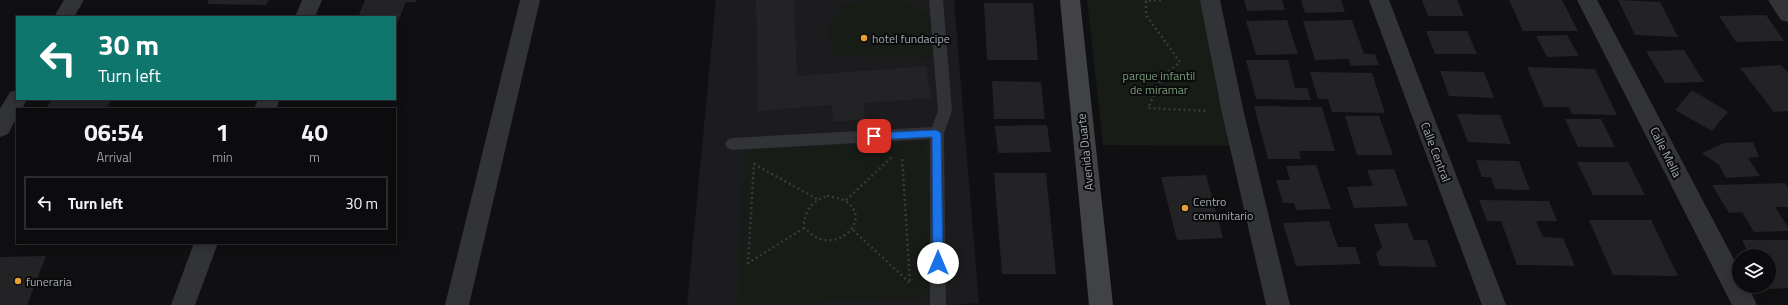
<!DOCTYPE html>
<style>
body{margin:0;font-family:"Titillium Web",sans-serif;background:#1a1a1c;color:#f1f3f6;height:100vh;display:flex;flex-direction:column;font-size:15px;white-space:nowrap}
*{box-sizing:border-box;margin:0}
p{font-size:13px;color:#9a9b9e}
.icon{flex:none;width:22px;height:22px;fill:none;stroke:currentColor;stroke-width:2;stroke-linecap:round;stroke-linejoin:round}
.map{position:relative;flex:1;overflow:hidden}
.drawer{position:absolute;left:16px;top:108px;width:380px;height:136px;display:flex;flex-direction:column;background:#0c0c0e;border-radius:0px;box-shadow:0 2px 10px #0003,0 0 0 1px #2c2c2e}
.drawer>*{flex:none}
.guide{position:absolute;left:16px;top:16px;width:380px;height:84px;border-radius:0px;box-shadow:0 2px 10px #0003,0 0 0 1px #2c2c2e;background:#0f766e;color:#fff;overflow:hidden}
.buttons{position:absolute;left:1732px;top:249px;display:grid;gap:8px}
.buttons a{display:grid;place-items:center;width:44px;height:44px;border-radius:50%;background:#0c0c0e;box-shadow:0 2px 10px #0003,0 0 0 1px #2c2c2e;font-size:20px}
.pin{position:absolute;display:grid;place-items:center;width:34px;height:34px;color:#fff;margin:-17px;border-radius:8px;box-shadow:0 2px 6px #0006}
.me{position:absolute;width:44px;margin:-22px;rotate:0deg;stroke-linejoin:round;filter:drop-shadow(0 0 3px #0008)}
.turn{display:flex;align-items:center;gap:14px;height:84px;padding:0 16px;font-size:18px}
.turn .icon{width:52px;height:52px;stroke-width:2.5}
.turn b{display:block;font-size:28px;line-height:34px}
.eta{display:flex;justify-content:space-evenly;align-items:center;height:68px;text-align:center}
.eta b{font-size:24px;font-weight:700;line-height:28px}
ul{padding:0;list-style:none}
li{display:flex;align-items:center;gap:12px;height:54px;margin:0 8px 6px;padding:0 8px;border:2px solid #2c2c2e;border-radius:0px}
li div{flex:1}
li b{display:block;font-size:15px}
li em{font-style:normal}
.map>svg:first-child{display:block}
.built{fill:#1c1c1e}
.green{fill:#171c17}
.building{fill:#232326}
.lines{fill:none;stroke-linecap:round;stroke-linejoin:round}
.path{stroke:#383a3d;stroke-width:2.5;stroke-dasharray:2 3;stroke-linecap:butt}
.service{fill:#323336;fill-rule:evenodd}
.minor{fill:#323336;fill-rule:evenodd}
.tertiary{fill:#323336;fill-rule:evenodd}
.secondary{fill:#404246;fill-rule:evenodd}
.route{fill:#1a73e8;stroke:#114b97}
.poi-dot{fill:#e69f34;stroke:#0b0b0c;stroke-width:1.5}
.labels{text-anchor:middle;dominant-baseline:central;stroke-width:4;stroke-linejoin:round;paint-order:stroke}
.poi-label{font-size:12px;fill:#a2a8b2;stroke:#0b0b0c;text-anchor:start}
.park-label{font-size:12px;fill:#7a9c7a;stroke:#0b0b0c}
.street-label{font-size:12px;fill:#a2a8b2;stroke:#0b0b0c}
</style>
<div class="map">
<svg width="1788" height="305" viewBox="0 0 1788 305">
<rect width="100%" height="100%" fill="#101012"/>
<path class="built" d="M716 0H954L979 303 951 305H687Z"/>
<path class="green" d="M874 0H902L927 14 932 23 936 50 929 58C897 55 865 59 833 54L828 28 844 4Z
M1087 0H1205L1238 146 1103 145Z
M925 142 938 297 738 305 744 150Z"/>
<path class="building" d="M209 0H269L266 5 207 4Z
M365 0H417L416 2H406L396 26 395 17H358Z
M756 0H794L797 76 926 66 931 98 864 103 865 119 833 122 832 105 758 111Z
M1244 0H1282L1285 10 1247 11Z
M1301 0H1341L1345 12 1305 13Z
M1422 0H1457L1464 16H1428Z
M1509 0H1562L1578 31H1523Z
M1618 0 1660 2 1678 37 1635 35Z
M984 3H1033L1038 60H987Z
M1766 15 1784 41 1736 42 1719 16Z
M1287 20 1298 54 1256 55 1246 21Z
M1352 20 1364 54H1375L1379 65 1351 66 1348 59 1315 60 1303 21Z
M1426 31H1467L1477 54H1435Z
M1567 35 1579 56 1547 57 1536 36Z
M1684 50 1704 82 1665 83 1646 51Z
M1246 60H1288L1295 88H1307L1311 100 1256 99Z
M1781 65 1788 73V111L1774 112 1740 68Z
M1527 67 1595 69 1617 115 1572 114 1569 107H1544Z
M1440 71 1484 72 1494 98 1449 96Z
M1310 72 1372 73 1385 113 1332 112 1328 99H1318Z
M992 81 1041 82 1045 119H994Z
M1692 90 1728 112 1712 131 1675 110Z
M52 99H112L106 109H46Z
M1254 106 1322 107 1335 151H1299L1301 159H1268Z
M1457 114 1500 115 1511 144 1468 142Z
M1345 116H1379L1393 155H1357Z
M1565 119H1601L1615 147H1578Z
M1047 125 1051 152 998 153 995 126Z
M1753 142 1759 157 1748 158 1760 176 1726 178 1719 165 1702 153 1724 143Z
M1476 160 1519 161 1530 190 1495 189 1491 177H1482Z
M1577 162H1628L1645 195H1593Z
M1316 165 1331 209 1296 210 1294 203H1283L1276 180H1290L1286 166Z
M1394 169 1408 206 1354 208 1347 187 1373 186 1367 170Z
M994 173H1046L1056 274H1002Z
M1206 175 1223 238 1177 240 1161 177Z
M1785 183 1788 187V207H1775L1788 227V231L1754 232 1742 212 1729 213 1712 185Z
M1479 200 1549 201 1557 221H1536L1543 237 1563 238 1575 266 1517 265 1501 221H1487Z
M1589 220H1651L1678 276 1613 275Z
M1329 221 1338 247H1355L1361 264 1296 266 1283 223Z
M1407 223 1414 240H1427L1437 267 1380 266 1376 254 1382 247 1374 224Z
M1742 240H1788V288L1769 289 1767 286H1769V256H1750Z
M46 256 27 305H0V257Z"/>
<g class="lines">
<path class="path" d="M1161 0 1146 1V15L1180 62 1162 77 1148 108 1206 111
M827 196C833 197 840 198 845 201 871 217 844 247 820 239 814 237 809 231 804 228 804 211 811 202 827 196Z
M846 200 892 157
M804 228 748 263 754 164 817 199
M853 230 910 283 902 156"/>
<path class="service" d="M929 0H943L952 111 944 133 946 305H930V139L732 150 727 148 725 144 727 140 732 138 932 127 938 111Z"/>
<path class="minor" d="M64 0H84L74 17H54Z
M302 0H322L315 17H295Z
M520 0H540L469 305H445Z
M1200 0H1220L1244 113 1290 305H1266L1222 113Z
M1369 0H1389L1506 305H1482Z
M1768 0H1788V22L1781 20Z
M17 90V99H27L22 109H17V117L8 134 0 137V109L10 92Z
M258 99H280L276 109H254Z
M194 243H218L195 305H171Z"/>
<path class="tertiary" d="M1577 0H1597L1739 269V286H1748L1757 305H1732Z"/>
<path class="secondary" d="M1060 0H1080L1113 305H1089Z"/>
</g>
<path class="route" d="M936 130 941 133 943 263 938 267 933 263 932 137 874 140 869 136 874 133Z"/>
<g class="poi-dot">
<circle cx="864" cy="38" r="4"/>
<circle cx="1185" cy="208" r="4"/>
<circle cx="18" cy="281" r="4"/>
</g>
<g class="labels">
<g class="poi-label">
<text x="872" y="38">hotel fundacipe</text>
<text x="1193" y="201">Centro<tspan x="1193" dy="14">comunitario</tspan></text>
<text x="26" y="281">funeraria</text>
</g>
<g class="park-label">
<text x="1159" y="75">parque infantil<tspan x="1159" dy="14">de miramar</tspan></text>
</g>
<g class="street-label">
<text transform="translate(1085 152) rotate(-96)">Avenida Duarte</text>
<text transform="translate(1436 152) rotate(69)">Calle Central</text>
<text transform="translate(1666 152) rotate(63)">Calle Mella</text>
</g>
</g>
</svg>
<div class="buttons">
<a><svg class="icon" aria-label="layers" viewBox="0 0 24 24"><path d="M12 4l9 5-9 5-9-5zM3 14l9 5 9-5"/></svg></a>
</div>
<div class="pin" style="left:874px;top:136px;background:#d93025"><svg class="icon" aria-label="arrive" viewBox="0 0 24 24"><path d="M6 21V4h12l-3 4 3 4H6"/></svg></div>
<svg class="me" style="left:938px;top:263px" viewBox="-20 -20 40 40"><circle r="19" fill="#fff"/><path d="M0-13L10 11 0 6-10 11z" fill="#1a73e8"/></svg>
<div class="guide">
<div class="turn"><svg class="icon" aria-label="left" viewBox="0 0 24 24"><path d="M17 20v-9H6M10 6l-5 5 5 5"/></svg><div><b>30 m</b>Turn left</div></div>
</div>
<section class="drawer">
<div class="eta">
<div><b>06:54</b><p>Arrival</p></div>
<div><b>1</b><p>min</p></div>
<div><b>40</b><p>m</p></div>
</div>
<ul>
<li><svg class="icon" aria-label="left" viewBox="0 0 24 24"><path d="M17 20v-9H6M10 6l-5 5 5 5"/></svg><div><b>Turn left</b></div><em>30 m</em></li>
</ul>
</section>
</div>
